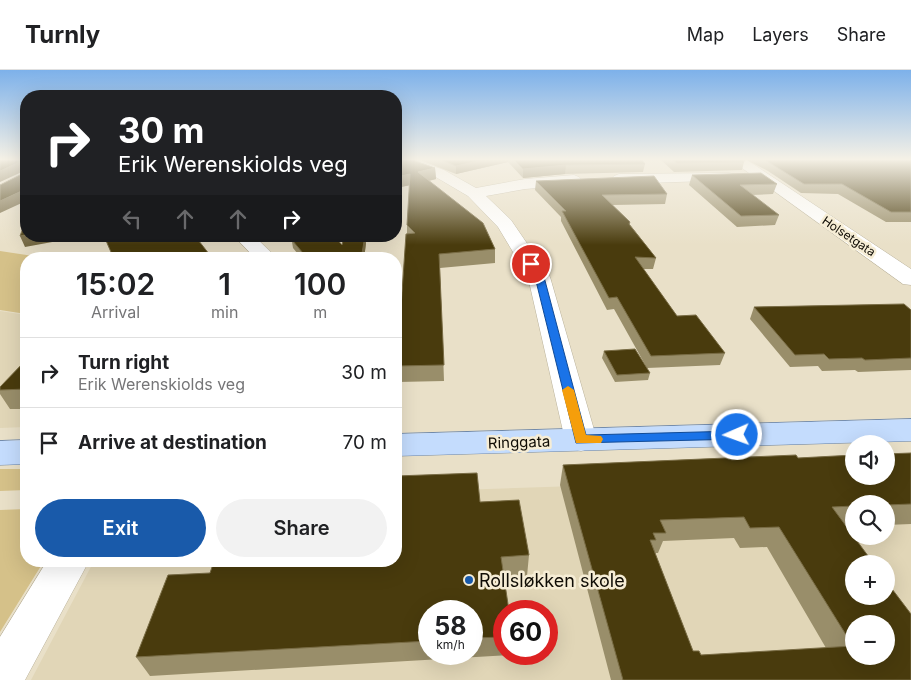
<!DOCTYPE html>
<meta charset="utf-8">
<style>
body{margin:0;font-family:Inter,sans-serif;background:#f2f2f2;color:#202124;height:100vh;display:flex;flex-direction:column;font-size:19px;white-space:nowrap}
*{box-sizing:border-box;margin:0}
p{font-size:16px;color:#757577}
.icon{flex:none;width:28px;height:28px;fill:none;stroke:currentColor;stroke-width:2;stroke-linecap:round;stroke-linejoin:round}
.map{position:relative;flex:1;overflow:hidden}
.panel{position:absolute;left:20px;top:182px;width:382px;height:315px;display:flex;flex-direction:column;background:#fff;border-radius:20px;box-shadow:0 5px 20px #0002}
.panel>*{flex:none}
.hud{position:absolute;left:20px;top:20px;width:382px;height:152px;border-radius:20px;box-shadow:0 5px 20px #0002;background:#202124;color:#fff;overflow:hidden}
.controls{position:absolute;left:845px;top:365px;display:grid;gap:10px}
.controls a{display:grid;place-items:center;width:50px;height:50px;border-radius:50%;background:#fff;box-shadow:0 5px 20px #0002;font-size:25px}
.speed{position:absolute;left:418px;top:530px;display:flex;gap:10px;font-size:25px;font-weight:700;text-align:center}
.speed>*{display:grid;place-content:center;width:65px;height:65px;border-radius:50%;background:#fff;box-shadow:0 5px 20px #0002;line-height:1}
.speed small{font-size:12px;font-weight:400}
.speed .limit{border:8px solid #d22;background:#fff;color:#111}
.pin{position:absolute;display:grid;place-items:center;width:42px;height:42px;color:#fff;margin:-21px;border:2px solid #fff;border-radius:50%;box-shadow:0 1px 5px #0007}
.me{position:absolute;width:55px;margin:-28px;rotate:268deg;stroke-linejoin:round;filter:drop-shadow(0 0 4px #0008)}
.turn{display:flex;align-items:center;gap:18px;height:105px;padding:0 15px;font-size:22px}
.turn .icon{width:65px;height:65px;stroke-width:2.5}
.turn b{display:block;font-size:35px;line-height:42px}
.lanes{display:flex;align-items:center;height:48px;padding:0 15px;background:#0003;justify-content:center;gap:25px;direction:ltr}
.lanes .off{opacity:.35}
.eta{display:flex;justify-content:space-evenly;align-items:center;height:85px;text-align:center}
.eta b{font-size:30px;font-weight:600;line-height:35px}
.button{display:flex;gap:10px;margin-top:auto;padding:10px 15px}
.button a{flex:1;height:58px;border-radius:30px;background:#195aaa;color:#fff;font-size:20px;font-weight:600;line-height:58px;text-align:center}
.button a+a{background:#f2f2f2;color:#202124}
ul{padding:0;list-style:none}
li{display:flex;align-items:center;gap:15px;height:70px;padding:0 15px;border-top:1px solid #e0e0e0}
li div{flex:1}
li b{display:block;font-size:19px}
li em{font-style:normal}
header{display:flex;align-items:center;gap:30px;box-sizing:border-box;height:70px;padding:0 25px;background:#fff;border-bottom:1px solid #e0e0e0}
header strong{font-size:24px}
nav{display:flex;gap:28px;margin-inline-start:auto;font-size:18px}
.map>svg:first-child{display:block}
.built{fill:#e1d6b7;fill-rule:evenodd}
.green{fill:#d5c189}
.lines{fill:none;stroke-linecap:round;stroke-linejoin:round}
.minor-casing{stroke:#bab29b;stroke-width:1}
.primary-casing{stroke:#6b84a6;stroke-width:1}
.minor{fill:#fff;fill-rule:evenodd}
.primary{fill:#c4dcfd;fill-rule:evenodd}
.wall{fill:#998e6a;fill-rule:evenodd}
.shaded-wall{fill:#796c45}
.building{fill:#493b0d;stroke:#796c45;fill-rule:evenodd}
.route{fill:#1a73e8;stroke:#114b97}
.slow{fill:#f59e0b}
.poi-dot{fill:#195aaa;stroke:#f6edd5;stroke-width:2}
.labels{text-anchor:middle;dominant-baseline:central;stroke-width:5;stroke-linejoin:round;paint-order:stroke}
.far-street-label{font-size:12px;fill:#0f0c05;stroke:#f6edd5}
.street-label{font-size:15px;fill:#0f0c05;stroke:#f6edd5}
.near-poi-label{font-size:18px;fill:#0f0c05;stroke:#f6edd5;text-anchor:start}
</style>
<header>
<strong>Turnly</strong>
<nav><a>Map</a><a>Layers</a><a>Share</a></nav>
</header>
<div class="map">
<svg width="911" height="610" viewBox="0 0 911 610">
<rect width="100%" height="100%" fill="#e9e0c8"/>
<path class="built" d="M0 241 26 245V357L0 358Z
M911 405V610H31L94 491H396V422ZM854 434H886V466H854ZM854 494H886V526H854ZM429 541H471V584H429ZM504 541H546V584H504ZM854 554H886V586H854Z"/>
<path class="green" d="M0 181 53 189H26V244L0 240Z
M0 399H26V420L0 421Z
M26 439V491H44L0 562V440Z"/>
<g class="lines">
<defs>
<path id="minor" d="M397 90H416L444 100 476 118 525 109 574 105 579 107 582 110 579 113 574 115 525 119 486 126 511 150 550 207 597 370 592 378 581 381 570 378 565 370 528 207 498 157 468 126 434 106 399 93Z
M731 90H747L911 199V215L903 214Z
M729 103 734 104 736 107 734 110 619 114 614 112 611 109 614 106 619 104Z
M234 166H254L278 189H256Z
M47 491H89L25 610H0V567Z"/>
<path id="primary" d="M911 349V371L396 386V364Z
M26 370V394L0 395V371Z"/>
</defs>
<use href="#minor" class="minor-casing"/>
<use href="#primary" class="primary-casing"/>
<use href="#minor" class="minor"/>
<use href="#primary" class="primary"/>
</g>
<path class="wall" d="M420 90H642L645 94 643 102 565 104 523 108 508 92 456 104Z
M661 90H911V152H886L838 124 801 123 768 101 747 90 744 91V92L742 100 674 102Z
M435 98 436 109 429 111 495 179V193L440 198 444 311 398 312 397 296 407 164V155L410 115 396 118Z
M692 105 777 114 773 124 752 125 779 145 775 155 737 157 689 115Z
M536 111 667 124 665 134 612 135 630 152V155L656 188 653 199H643L677 246 725 283 720 295 647 298 614 239 607 240 561 151V147L535 120Z
M287 166H334L342 175 344 166H365L366 173 364 189H302L293 178 292 172Z
M754 237 911 240V300L858 302 855 300 822 301 818 296 790 297 750 249Z
M604 281 650 303 648 310 615 312 602 288Z
M26 290V339H10L0 324V317Z
M911 383V454L886 455V434H854V456H847L911 610H611L560 415 563 395 798 388ZM734 468 740 478 767 477 826 578 701 585 693 581 655 483H658L663 471Z
M480 432 529 485 527 506 504 507V584H510V585L150 606 136 587 210 503ZM429 541H471V584H429Z"/>
<path class="shaded-wall" d="M483 90H508V92L456 104V96Z
M22 91 26 100 0 112V101Z
M566 95 565 104 523 108V99Z
M435 98 436 109 418 113V102Z
M410 104 411 115 396 118V107Z
M26 119V131L0 143V131Z
M26 165V166H85L25 177 20 166Z
M365 166 366 173 364 189H361Z
M335 184V189H319Z"/>
<path class="building" d="M0 90H26V119L0 131V115L22 104V91L0 101Z
M399 90H413L435 98 418 102 483 153 495 179 439 184 444 295 397 296 406 164 415 163 407 155 410 104 396 107V91Z
M441 90H483L456 96Z
M514 90H642L645 94 566 95 523 99Z
M673 90H743L744 92 677 93Z
M765 90H911V142H891L842 114H804Z
M761 103 777 114 740 115 779 145 741 146 692 105Z
M654 106 667 124 602 125 630 152 629 154 656 188 635 187 677 246 696 245 725 283 651 286 617 227 609 228 562 141H566L536 111Z
M26 150V165L20 166Z
M104 166H195L213 189H114Z
M293 166H334L342 175 344 166H365L361 189H334L335 184 319 189H308L292 170 295 169Z
M234 187 250 189H232Z
M904 234 911 240V288L865 290 862 288 829 289 824 284 795 285 754 237Z
M635 279 650 303 617 305 604 281Z
M26 290V319L0 320V317Z
M911 383V434L886 435V434H854V436L832 437 874 494H854V526H886V511L911 544V610H623L563 395 796 385 798 388 854 385V406H886V384ZM744 447 750 458 779 457 853 576 701 585 699 581H693L650 470H656L653 463H666L660 450ZM854 554H886V586H854Z
M477 403 480 432 519 430 529 485 501 487 509 541H504V567L471 568V541H429V571L136 587 168 505 210 503 214 491H396V406Z"/>
<linearGradient id="sky" x2="0" y2="1"><stop stop-color="#7db1ea"/><stop offset="0.51" stop-color="#f5f1e6"/><stop offset="1" stop-color="#f5f1e6" stop-opacity="0"/></linearGradient>
<rect width="911" height="175" fill="url(#sky)"/>
<path class="route" d="M528 192H534L544 207 586 365 737 361 741 362 743 365 741 369 576 373 535 207 527 194Z"/>
<path class="slow" d="M568 316 574 320 586 365 601 366 603 369 601 373H576L562 320Z"/>
<circle class="poi-dot" cx="469" cy="510" r="5"/>
<g class="labels">
<g class="far-street-label">
<text transform="translate(849 166) rotate(34)">Holsetgata</text>
</g>
<g class="street-label">
<text transform="translate(519 372) rotate(-2)">Ringgata</text>
</g>
<g class="near-poi-label">
<text x="479" y="510">Rollsløkken skole</text>
</g>
</g>
</svg>
<div class="controls">
<a><svg class="icon" aria-label="sound" viewBox="0 0 24 24"><path d="M4 9h4l5-4v14l-5-4H4zM17 9q2 3 0 6"/></svg></a>
<a><svg class="icon" aria-label="search" viewBox="0 0 24 24"><circle cx="10" cy="10" r="6"/><path d="M15 15l6 6"/></svg></a>
<a>+</a>
<a>−</a>
</div>
<div class="speed"><div>58<small>km/h</small></div><div class="limit">60</div></div>
<div class="pin" style="left:531px;top:194px;background:#d93025"><svg class="icon" aria-label="arrive" viewBox="0 0 24 24"><path d="M6 21V4h12l-3 4 3 4H6"/></svg></div>
<svg class="me" style="left:737px;top:365px" viewBox="-20 -20 40 40"><circle r="17" fill="#1a73e8" stroke="#fff" stroke-width="3"/><path d="M0-11L8 9 0 5-8 9z" fill="#fff"/></svg>
<div class="hud">
<div class="turn"><svg class="icon" aria-label="right" viewBox="0 0 24 24"><path d="M7 20v-9h11M14 6l5 5-5 5"/></svg><div><b>30 m</b>Erik Werenskiolds veg</div></div>
<div class="lanes"><svg class="icon off" aria-label="left" viewBox="0 0 24 24"><path d="M17 20v-9H6M10 6l-5 5 5 5"/></svg><svg class="icon off" aria-label="ahead" viewBox="0 0 24 24"><path d="M12 20V5M6 11l6-6 6 6"/></svg><svg class="icon off" aria-label="ahead" viewBox="0 0 24 24"><path d="M12 20V5M6 11l6-6 6 6"/></svg><svg class="icon" aria-label="right" viewBox="0 0 24 24"><path d="M7 20v-9h11M14 6l5 5-5 5"/></svg></div>
</div>
<section class="panel">
<div class="eta">
<div><b>15:02</b><p>Arrival</p></div>
<div><b>1</b><p>min</p></div>
<div><b>100</b><p>m</p></div>
</div>
<ul>
<li><svg class="icon" aria-label="right" viewBox="0 0 24 24"><path d="M7 20v-9h11M14 6l5 5-5 5"/></svg><div><b>Turn right</b><p>Erik Werenskiolds veg</p></div><em>30 m</em></li>
<li><svg class="icon" aria-label="arrive" viewBox="0 0 24 24"><path d="M6 21V4h12l-3 4 3 4H6"/></svg><div><b>Arrive at destination</b></div><em>70 m</em></li>
</ul>
<div class="button"><a>Exit</a><a>Share</a></div>
</section>
</div>
